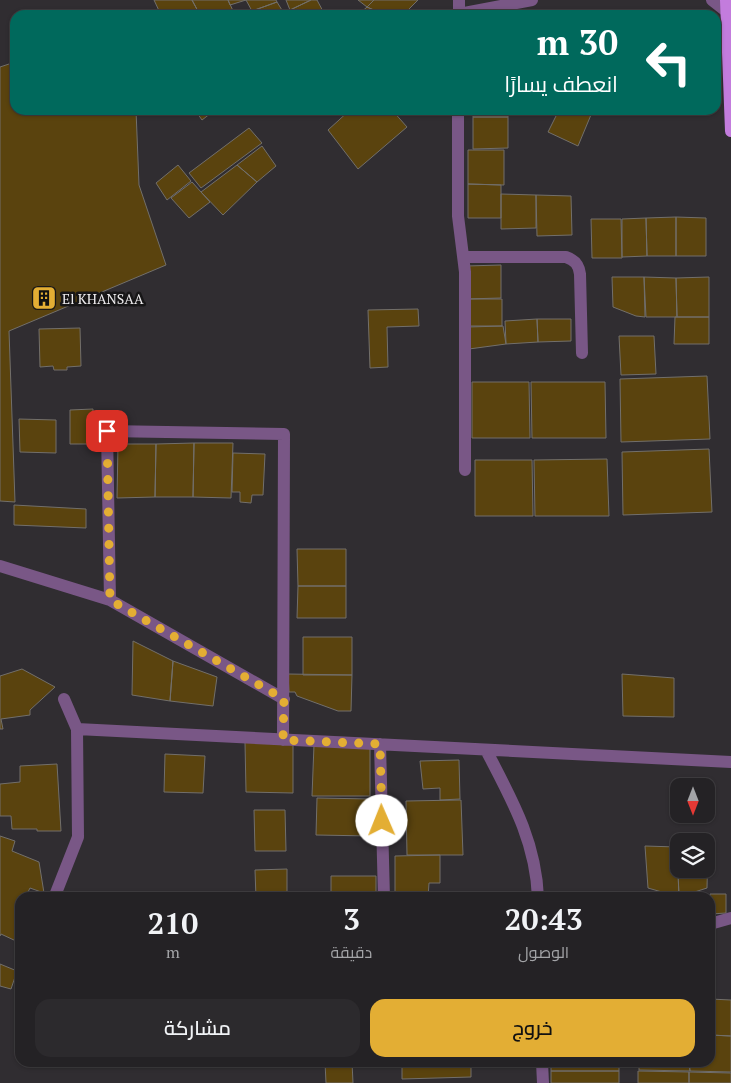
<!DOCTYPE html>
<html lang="ar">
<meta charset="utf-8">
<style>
body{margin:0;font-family:"PT Serif",Cairo,serif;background:#2c2a2d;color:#f1f3f6;direction:rtl;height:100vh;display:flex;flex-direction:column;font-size:19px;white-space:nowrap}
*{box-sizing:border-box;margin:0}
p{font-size:16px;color:#a3a4a7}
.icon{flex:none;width:28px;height:28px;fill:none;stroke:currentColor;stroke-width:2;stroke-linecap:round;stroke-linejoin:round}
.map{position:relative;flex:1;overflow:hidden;direction:ltr}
.sheet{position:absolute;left:15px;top:892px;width:700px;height:175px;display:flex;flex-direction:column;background:#242225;border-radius:15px;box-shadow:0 1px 4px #0004,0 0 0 1px #413f42;direction:rtl}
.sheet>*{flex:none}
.guide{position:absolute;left:10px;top:10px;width:711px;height:105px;border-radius:15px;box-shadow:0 1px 4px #0004,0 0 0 1px #413f42;direction:rtl;background:#00695c;color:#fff;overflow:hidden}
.needle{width:32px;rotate:180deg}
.tools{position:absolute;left:670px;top:778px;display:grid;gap:10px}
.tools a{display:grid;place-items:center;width:45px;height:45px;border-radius:10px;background:#242225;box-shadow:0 1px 4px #0004,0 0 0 1px #413f42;font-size:25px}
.pin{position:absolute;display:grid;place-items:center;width:42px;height:42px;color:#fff;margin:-21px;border-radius:10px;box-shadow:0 2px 8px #0006}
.me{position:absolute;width:55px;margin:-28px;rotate:359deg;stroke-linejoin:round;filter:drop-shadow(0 0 4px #0008)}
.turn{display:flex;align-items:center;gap:18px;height:105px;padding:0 20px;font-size:22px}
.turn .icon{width:65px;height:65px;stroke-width:2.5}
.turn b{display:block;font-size:35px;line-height:42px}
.eta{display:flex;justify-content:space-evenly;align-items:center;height:85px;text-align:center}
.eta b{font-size:30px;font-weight:600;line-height:35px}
.cta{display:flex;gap:10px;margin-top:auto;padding:10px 20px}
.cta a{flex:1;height:58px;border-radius:15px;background:#e3ae34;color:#111;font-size:20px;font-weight:600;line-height:58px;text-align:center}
.cta a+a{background:#2c2a2d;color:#f1f3f6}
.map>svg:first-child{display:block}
.building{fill:#5a430e;stroke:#726f6b}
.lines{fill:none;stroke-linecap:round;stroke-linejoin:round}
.minor{stroke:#795786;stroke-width:12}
.primary{stroke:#c37cdd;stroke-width:12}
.route{stroke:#e3ae34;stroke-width:9;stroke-dasharray:0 16.2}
.labels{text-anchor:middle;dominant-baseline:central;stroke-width:5;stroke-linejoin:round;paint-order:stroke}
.poi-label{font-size:14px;fill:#eeecee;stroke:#171617;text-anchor:start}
</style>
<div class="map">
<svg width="731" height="1083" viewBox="0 0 731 1083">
<rect width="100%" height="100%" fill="#302d31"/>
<path class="building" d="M154 0H192L200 15H161Z
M192 0H228L235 15H200Z
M228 0H246L230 5Z
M246 0H276L277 2 252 11Z
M286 0H311L290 10Z
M311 0H317L325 15H293L290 10Z
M358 0H374L367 7Z
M374 0H418L403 15H384L367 7Z
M277 2 285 15H240L252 11Z
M367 7 381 13 384 15H358Z
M15 62V110H136L139 185 166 265 9 331 15 502 0 501V67Z
M195 110H215L202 120Z
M350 110H392L407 127 358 169 328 130Z
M473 110H508V117H473Z
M559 110H593L578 146 548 132Z
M473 117H508V148L473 149Z
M249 128 262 143 201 188 189 173Z
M262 146 276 166 257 182 237 165Z
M468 150H504V185L468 184Z
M178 165 191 181 167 200 156 183Z
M237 165 257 182 223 215 201 192Z
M192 182 210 202 189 218 171 198Z
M468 184 501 185V218H468Z
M501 194 536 195V228L501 229Z
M536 195 571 196 572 235 537 236Z
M676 217 706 218V256H676Z
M676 217V256H647L646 218Z
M646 218 647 256 622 257V219Z
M591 219H621L622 258H592Z
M501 265V298L466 299V266Z
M612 277H644L645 317 636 316 613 307Z
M644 277 676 278 677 317H646Z
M709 277V317H677L676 278Z
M465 299H502V326H467Z
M418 309 419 326 387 327 388 367 370 368 368 310Z
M675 317H709V344H674Z
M537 319H571V341L538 342Z
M537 319 538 342 506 344 505 321Z
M503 326 506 344 469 349 468 327Z
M80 328 81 366 67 367V370H54L53 366 40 367 39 329Z
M619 336H654L656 374 621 375Z
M707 376 710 439 621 442 620 379Z
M472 382H529L530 438H472Z
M531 382H605L606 438H532Z
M93 409V444H70V410Z
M19 419 56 420V453L20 452Z
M194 443H233L231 498 193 497Z
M194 443 193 497H155L156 444Z
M118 444H156L155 497 117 498Z
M709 449 712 512 623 515 622 452Z
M233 453 265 454 263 495H252L251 503 240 502V492H232Z
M607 459 609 516H535L534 460Z
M475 460H532L533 516H475Z
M14 505 86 509V528L14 525Z
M297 549H346V586H298Z
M298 586H346V618H297Z
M303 637H352V675H303Z
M133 641 173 661 170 701 132 695Z
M173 661 217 677 213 706 170 701Z
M22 669 55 687 30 710V715L1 719 3 729H0V676Z
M288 674 352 675 351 711H338L297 696 295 692H289Z
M622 674 674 678V717L623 716Z
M245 742 293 744V793L246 792Z
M314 745 370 747V796H312Z
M165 754 205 756 203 793 164 792Z
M459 760 460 799 440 800V788L423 789 420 761Z
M57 764 61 831H37V829H12L11 816H0V784L20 782V766Z
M317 798 371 799V836L316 835Z
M461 800 463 855H407L406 801Z
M254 810H285L286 851H255Z
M0 836 15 841 12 851 39 862 44 893 30 888 25 898H20V928L16 941 1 934 0 936Z
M645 846 677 847 679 897 648 888Z
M706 846H708L707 888 679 897 677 847H679V869H706Z
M440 855V883H429L428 898H395V856Z
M287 869V898H256L255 870Z
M331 876H376V898H331Z
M710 894H726V913L711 914Z
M0 964 17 971 11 989 0 986Z
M710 999 731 1000V1036L710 1035Z
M710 1035 731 1036V1072L690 1071 689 1062H710Z
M325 1062H352L353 1083H326Z
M402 1062H471V1077L402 1079Z
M551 1062H619V1071H551Z
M639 1062H689L690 1071 639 1070Z
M551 1071H619V1083H551Z
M638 1071 689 1072V1083H638Z
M689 1072 731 1073V1083H689Z"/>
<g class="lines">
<path class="minor" d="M712 0 726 11
M459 14 532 0
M459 15V0
M458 110V216L465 272V470
M464 257H566C575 260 579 265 580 274L582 353
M0 566 110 600 284 699
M110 600 107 431 284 434 283 740
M77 729 731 762
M380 744 384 898
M486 750C511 798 536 841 538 898
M54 898 78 837 77 729 64 699
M710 924 731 918
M542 1062 543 1083"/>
<path class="primary" d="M726 0 731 131"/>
</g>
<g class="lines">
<path class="route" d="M107 431 110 600 284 699 283 740 380 744 382 821"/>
</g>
<defs>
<symbol id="building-square" viewBox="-11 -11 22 22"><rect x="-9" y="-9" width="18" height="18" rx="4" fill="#e3ae34" stroke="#171617"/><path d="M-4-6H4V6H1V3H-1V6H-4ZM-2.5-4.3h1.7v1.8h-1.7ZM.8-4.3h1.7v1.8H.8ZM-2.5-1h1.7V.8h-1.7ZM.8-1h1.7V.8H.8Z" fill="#111"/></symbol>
</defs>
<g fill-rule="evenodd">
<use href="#building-square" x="30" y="284" width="28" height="28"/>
</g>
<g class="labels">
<g class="poi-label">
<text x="62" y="298">El KHANSAA</text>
</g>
</g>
</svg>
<div class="tools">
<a><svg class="needle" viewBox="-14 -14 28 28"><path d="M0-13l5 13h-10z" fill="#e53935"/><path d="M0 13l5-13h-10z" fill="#a3a4a7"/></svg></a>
<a><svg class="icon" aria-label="layers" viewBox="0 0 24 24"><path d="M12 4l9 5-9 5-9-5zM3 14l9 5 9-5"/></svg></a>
</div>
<div class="pin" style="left:107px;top:431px;background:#d93025"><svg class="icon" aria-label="arrive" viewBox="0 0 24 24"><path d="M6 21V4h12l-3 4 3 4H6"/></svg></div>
<svg class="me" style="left:382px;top:821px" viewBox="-20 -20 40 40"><circle r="19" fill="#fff"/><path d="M0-13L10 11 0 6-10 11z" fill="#e3ae34"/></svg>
<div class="guide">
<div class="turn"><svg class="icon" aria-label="left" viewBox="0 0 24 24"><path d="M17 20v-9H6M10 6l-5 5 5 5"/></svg><div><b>30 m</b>انعطف يسارًا</div></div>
</div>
<section class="sheet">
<div class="eta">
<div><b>20:43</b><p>الوصول</p></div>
<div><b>3</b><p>دقيقة</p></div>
<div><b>210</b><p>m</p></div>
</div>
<div class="cta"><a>خروج</a><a>مشاركة</a></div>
</section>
</div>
